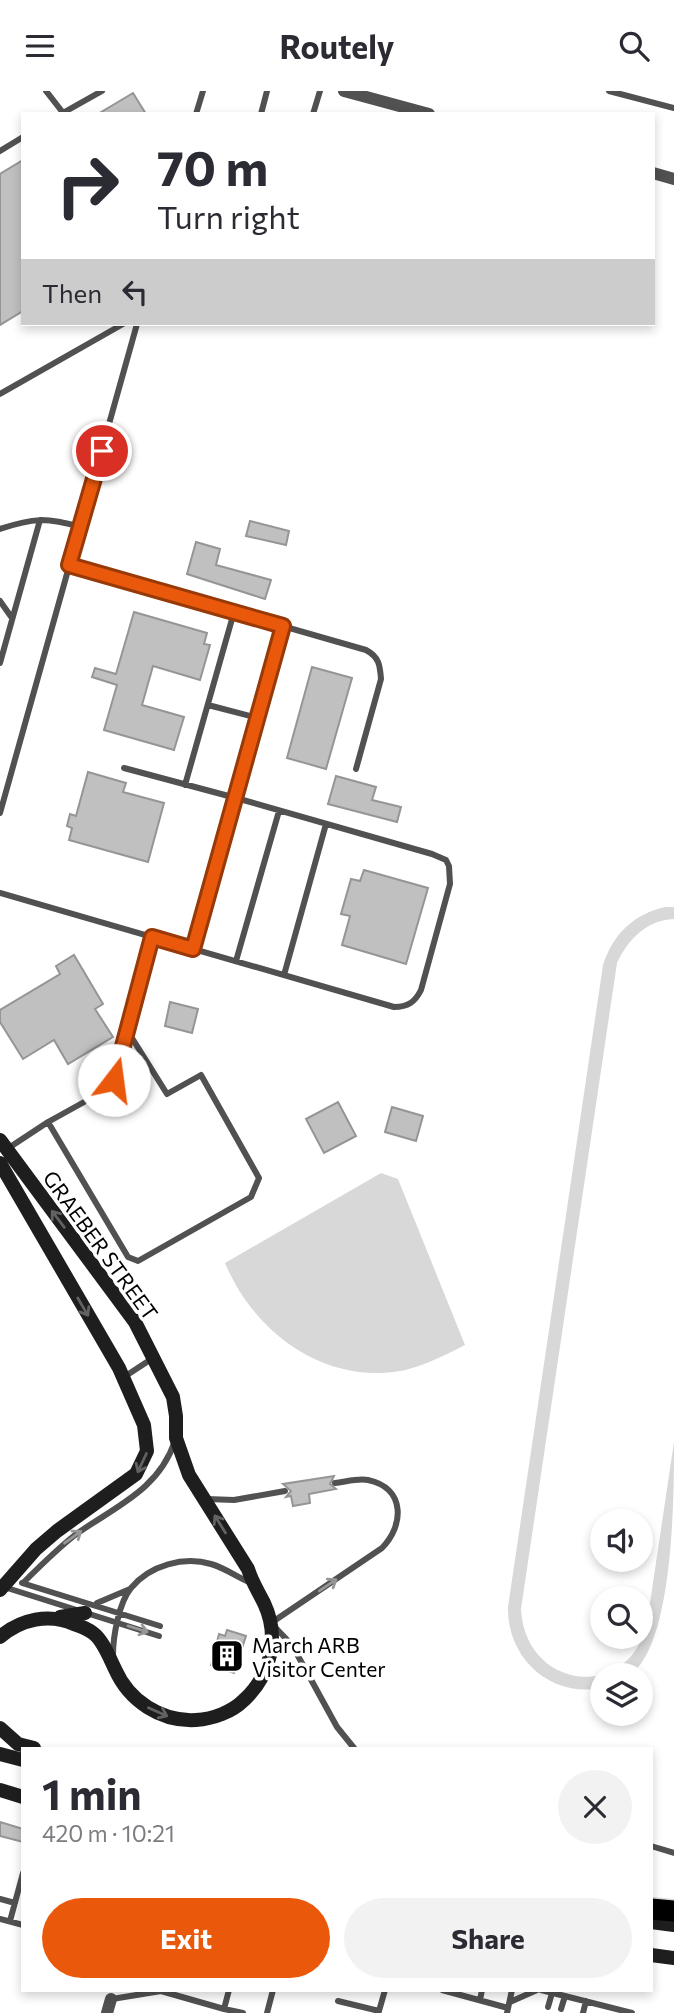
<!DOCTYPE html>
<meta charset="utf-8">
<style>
body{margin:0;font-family:Commissioner,sans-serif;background:#f2f2f3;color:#2b2b33;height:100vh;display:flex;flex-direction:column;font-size:26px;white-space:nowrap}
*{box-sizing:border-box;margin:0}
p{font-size:23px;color:#7c7c81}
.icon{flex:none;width:38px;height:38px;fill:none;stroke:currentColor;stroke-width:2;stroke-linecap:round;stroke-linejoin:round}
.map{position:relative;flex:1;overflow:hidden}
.sheet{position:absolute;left:21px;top:1656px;width:632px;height:245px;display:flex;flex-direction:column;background:#fff;border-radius:0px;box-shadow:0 4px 10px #0003}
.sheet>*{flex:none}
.banner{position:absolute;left:21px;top:21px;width:634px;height:214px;border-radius:0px;box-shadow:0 4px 10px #0003;background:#fff;color:#2b2b33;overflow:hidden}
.controls{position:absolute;left:590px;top:1418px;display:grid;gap:14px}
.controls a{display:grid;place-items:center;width:63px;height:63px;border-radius:50%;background:#fff;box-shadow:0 4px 10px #0003;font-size:35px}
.pin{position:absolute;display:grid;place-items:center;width:60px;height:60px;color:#fff;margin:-30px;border:4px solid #fff;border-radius:50%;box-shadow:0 2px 7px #0007}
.me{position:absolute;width:77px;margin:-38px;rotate:15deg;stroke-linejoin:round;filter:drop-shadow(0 0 5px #0008)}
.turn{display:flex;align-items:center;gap:24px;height:147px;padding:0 21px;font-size:32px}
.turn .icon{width:91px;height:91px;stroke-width:2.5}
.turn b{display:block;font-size:49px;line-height:60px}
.then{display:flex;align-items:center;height:66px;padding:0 21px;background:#0003;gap:14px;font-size:26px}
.round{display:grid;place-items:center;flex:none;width:74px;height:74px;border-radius:37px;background:#f2f2f3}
.summary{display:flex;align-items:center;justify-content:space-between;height:119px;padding:0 21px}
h1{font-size:42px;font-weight:700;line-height:52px}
.primary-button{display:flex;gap:14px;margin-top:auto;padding:14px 21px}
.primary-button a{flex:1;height:80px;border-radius:42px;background:#ea580c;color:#fff;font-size:28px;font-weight:700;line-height:80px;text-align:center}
.primary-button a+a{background:#f2f2f3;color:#2b2b33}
header{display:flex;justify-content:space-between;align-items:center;height:91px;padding:0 21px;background:#fff;font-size:32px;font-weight:700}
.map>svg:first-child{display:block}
.green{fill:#d8d8d8}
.building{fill:#c0c0c0;stroke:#959595;stroke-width:2}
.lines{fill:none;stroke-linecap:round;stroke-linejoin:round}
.highway-casing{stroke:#dbdbdb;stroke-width:24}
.lane{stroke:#515151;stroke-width:6}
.street{stroke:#515151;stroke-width:12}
.secondary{stroke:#1e1e1e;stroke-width:14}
.highway{stroke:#000;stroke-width:21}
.oneway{stroke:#626262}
.oneway2{stroke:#979797}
.route-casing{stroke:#983908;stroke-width:18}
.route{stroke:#ea580c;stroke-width:12}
.labels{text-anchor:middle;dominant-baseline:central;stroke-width:7;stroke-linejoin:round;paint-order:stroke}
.street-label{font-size:21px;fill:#000;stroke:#fff}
.poi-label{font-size:21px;fill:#000;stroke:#fff;text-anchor:start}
</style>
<header><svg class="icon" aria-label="menu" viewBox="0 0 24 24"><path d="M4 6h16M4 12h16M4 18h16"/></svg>Routely<svg class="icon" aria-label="search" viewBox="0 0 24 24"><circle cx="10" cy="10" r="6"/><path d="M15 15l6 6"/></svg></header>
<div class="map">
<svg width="674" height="1922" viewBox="0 0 674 1922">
<rect width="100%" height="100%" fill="#fff"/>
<path class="green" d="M665 816H674V828C646 829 628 849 617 872L521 1518C525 1599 629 1612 647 1532L674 1351C674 1405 674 1553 630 1584H602V1597C550 1607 507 1567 508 1516L603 874C613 843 634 823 665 816Z
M381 1082 398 1088 465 1254C443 1265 419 1278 394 1281 319 1290 253 1239 225 1172Z"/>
<path class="building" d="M133 2 146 23H98Z
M23 69V220L0 234V83Z
M250 430 289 440 286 454 246 445Z
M196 451 220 458 216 474 271 489 265 508 187 483Z
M134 521 207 542 204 553 210 554 200 589 153 575 142 614 184 626 174 659 104 639 117 594 92 586 95 577 116 583Z
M312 576 352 587 326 678 287 667Z
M88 681 126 692 123 701 164 712 148 771 69 749 72 737 67 735 70 723 76 725Z
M336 685 376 696 372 709 401 716 397 731 328 713Z
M364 779 428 797 406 873 342 854 350 825 341 823 351 788 360 790Z
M74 864 103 913 95 918 113 946 68 973 54 949 23 968 0 931V919L60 883 56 875Z
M170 911 198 918 192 942 165 935Z
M338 1011 356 1045 324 1062 306 1028Z
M392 1016 423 1025 416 1050 385 1041Z
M334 1385 330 1393 336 1398 309 1403 310 1412 293 1415 291 1405 286 1406 291 1400 283 1393Z
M227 1539 246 1545 234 1582 211 1574 219 1543 225 1545Z
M0 1731 23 1738V1751L0 1745Z"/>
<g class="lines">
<defs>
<path id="highway" d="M651 1818 674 1820"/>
</defs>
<use href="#highway" class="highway-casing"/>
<path class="lane" d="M46 0 64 23
M609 0 674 17
M61 23 102 0
M196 23 203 0
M261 23 267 0
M313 23 320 0
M0 60 23 46
M0 303 123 233
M0 438C33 427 46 426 80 436
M70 474 366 559C379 566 380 574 381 588L356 678
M0 510 12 527
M0 572 40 429
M208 614 258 627
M124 677 236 707 193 858
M185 694 234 521
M0 722 137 233
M0 802 394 916C408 916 415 911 421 899L450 793 449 775 446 769 432 763 236 707 283 535
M236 870 279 720
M284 884 326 733
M48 1031 128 1166 138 1170 251 1106 259 1087 201 984 167 1003 127 939
M7 1058 48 1031 104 1000 114 989 152 846
M124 1286 153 1267
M335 1392C345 1391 358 1387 368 1389 406 1397 404 1435 382 1457L271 1532 292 1554 337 1636 354 1657
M207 1408 234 1409 285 1400
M22 1492 160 1535
M23 1492C40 1475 56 1459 75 1444 114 1416 158 1400 175 1350
M4 1496 159 1545
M97 1512 130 1498
M113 1564C113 1546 119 1511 131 1497 150 1474 184 1465 211 1473 225 1477 237 1486 251 1492
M651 1755 674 1762
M0 1808 15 1812
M0 1828 23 1834
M10 1830 23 1782
M442 1899 508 1917
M541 1899 632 1922
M112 1908 161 1900 224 1918 229 1899
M480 1909 482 1899
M338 1910 379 1920 385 1899
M510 1911 537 1899
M548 1916 552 1902
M224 1918 243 1922
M561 1918 565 1905
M267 1922 273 1899
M507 1922 512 1899
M583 1922 586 1910"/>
<path class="street" d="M344 0 429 23
M653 82 674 88
M107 1922 111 1908"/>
<path class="secondary" d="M0 1049 135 1231 173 1306 176 1325V1347L189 1384 248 1478C252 1491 258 1500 264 1512 280 1546 271 1584 244 1609 232 1621 213 1628 196 1629 161 1631 129 1610 115 1578 110 1568 103 1549 93 1542 88 1538 80 1535 74 1533 49 1522 21 1528 0 1546
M0 1072 119 1277 144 1334 147 1360 136 1383 57 1440 36 1458 0 1499
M60 1526 85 1522
M0 1637 18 1653 34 1657
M0 1663 23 1669
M0 1699 23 1706
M651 1831 674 1834
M651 1864 674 1867"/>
<use href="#highway" class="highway"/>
</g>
<defs><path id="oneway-shaft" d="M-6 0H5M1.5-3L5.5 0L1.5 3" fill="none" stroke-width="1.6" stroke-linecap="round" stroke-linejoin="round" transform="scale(1.75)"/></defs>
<g class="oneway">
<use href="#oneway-shaft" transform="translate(58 1128) rotate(-127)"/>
<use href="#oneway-shaft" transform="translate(83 1216) rotate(60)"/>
<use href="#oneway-shaft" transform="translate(142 1372) rotate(115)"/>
<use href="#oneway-shaft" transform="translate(220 1433) rotate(-122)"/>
<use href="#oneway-shaft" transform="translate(158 1621) rotate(24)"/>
</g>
<g class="oneway2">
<use href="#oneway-shaft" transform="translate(73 1446) rotate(-36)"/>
<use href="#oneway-shaft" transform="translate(328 1494) rotate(-34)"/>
<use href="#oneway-shaft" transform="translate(138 1538) rotate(17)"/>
</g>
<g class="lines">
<defs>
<path id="route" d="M102 360 69 474 283 535 193 858 152 846 114 989"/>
</defs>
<use href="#route" class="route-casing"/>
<use href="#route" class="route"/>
</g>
<defs>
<symbol id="building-square" viewBox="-11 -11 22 22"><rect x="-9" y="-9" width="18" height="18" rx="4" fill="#000" stroke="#fff"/><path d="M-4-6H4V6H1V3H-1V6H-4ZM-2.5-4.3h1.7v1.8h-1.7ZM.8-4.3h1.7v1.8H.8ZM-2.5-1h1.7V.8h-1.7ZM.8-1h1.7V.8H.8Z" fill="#fff"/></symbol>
</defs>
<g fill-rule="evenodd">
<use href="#building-square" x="208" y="1546" width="38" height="38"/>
</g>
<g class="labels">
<g class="street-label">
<text transform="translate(101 1154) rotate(54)">GRAEBER STREET</text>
</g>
<g class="poi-label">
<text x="252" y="1553">March ARB<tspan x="252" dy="24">Visitor Center</tspan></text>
</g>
</g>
</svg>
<div class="controls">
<a><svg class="icon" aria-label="sound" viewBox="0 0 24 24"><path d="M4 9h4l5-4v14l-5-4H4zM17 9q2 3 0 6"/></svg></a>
<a><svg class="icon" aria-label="search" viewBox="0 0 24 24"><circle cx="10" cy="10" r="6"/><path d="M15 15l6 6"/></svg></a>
<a><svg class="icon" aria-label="layers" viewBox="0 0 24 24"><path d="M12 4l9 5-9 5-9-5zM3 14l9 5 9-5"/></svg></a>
</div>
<div class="pin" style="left:102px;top:360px;background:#d93025"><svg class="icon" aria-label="arrive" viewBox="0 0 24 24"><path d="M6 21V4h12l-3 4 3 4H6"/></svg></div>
<svg class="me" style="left:114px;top:989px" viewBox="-20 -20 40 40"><circle r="19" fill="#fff"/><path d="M0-13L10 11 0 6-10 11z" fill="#ea580c"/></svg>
<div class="banner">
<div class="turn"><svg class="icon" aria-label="right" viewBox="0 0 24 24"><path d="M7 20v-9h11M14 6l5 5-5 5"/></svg><div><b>70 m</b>Turn right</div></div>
<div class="then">Then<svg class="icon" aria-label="left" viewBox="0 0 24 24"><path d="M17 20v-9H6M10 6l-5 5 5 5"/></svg></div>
</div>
<section class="sheet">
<div class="summary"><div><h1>1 min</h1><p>420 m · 10:21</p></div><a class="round"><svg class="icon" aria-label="close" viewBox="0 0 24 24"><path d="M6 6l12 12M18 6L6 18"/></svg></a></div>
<div class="primary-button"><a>Exit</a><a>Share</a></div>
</section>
</div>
